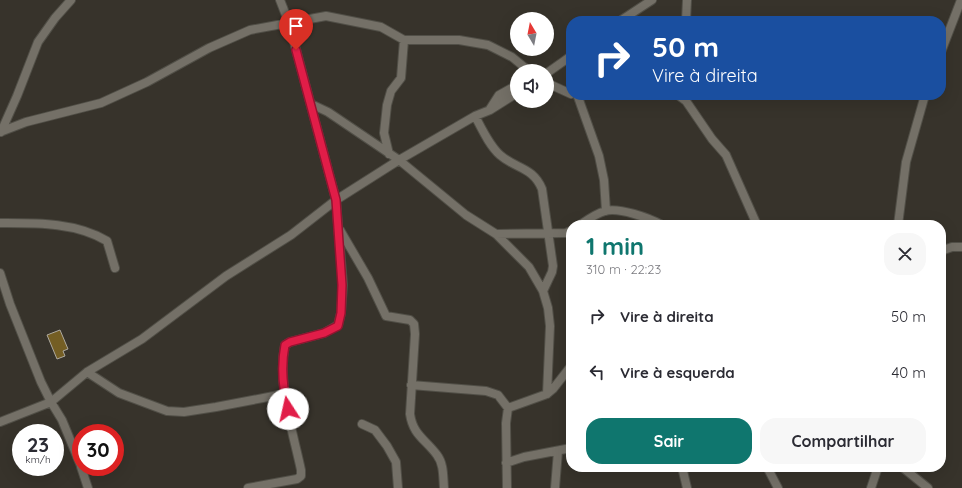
<!DOCTYPE html>
<html lang="pt">
<meta charset="utf-8">
<style>
body{margin:0;font-family:Quicksand,sans-serif;background:#f7f7f7;color:#2b2b33;height:100vh;display:flex;flex-direction:column;font-size:15px;white-space:nowrap}
*{box-sizing:border-box;margin:0}
p{font-size:13px;color:#7c7c81}
.icon{flex:none;width:22px;height:22px;fill:none;stroke:currentColor;stroke-width:2;stroke-linecap:round;stroke-linejoin:round}
.map{position:relative;flex:1;overflow:hidden}
.panel{position:absolute;left:566px;top:220px;width:380px;height:252px;display:flex;flex-direction:column;background:#fff;border-radius:16px;box-shadow:0 4px 16px #0002}
.panel>*{flex:none}
.top-card{position:absolute;left:566px;top:16px;width:380px;height:84px;border-radius:16px;box-shadow:0 4px 16px #0002;background:#1a4fa0;color:#fff;overflow:hidden}
.needle{width:26px;rotate:350deg}
.fabs{position:absolute;left:510px;top:12px;display:grid;gap:8px}
.fabs a{display:grid;place-items:center;width:44px;height:44px;border-radius:50%;background:#fff;box-shadow:0 4px 16px #0002;font-size:20px}
.speed{position:absolute;left:12px;top:424px;display:flex;gap:8px;font-size:20px;font-weight:700;text-align:center}
.speed>*{display:grid;place-content:center;width:52px;height:52px;border-radius:50%;background:#fff;box-shadow:0 4px 16px #0002;line-height:1}
.speed small{font-size:10px;font-weight:400}
.speed .limit{border:6px solid #d22;background:#fff;color:#111}
.pin{position:absolute;display:grid;place-items:center;width:34px;height:34px;color:#fff;margin:-41px -17px;border-radius:50% 50% 50% 0;rotate:-45deg;box-shadow:0 0 4px #0007}
.pin .icon{rotate:45deg}
.me{position:absolute;width:44px;margin:-22px;rotate:350deg;stroke-linejoin:round;filter:drop-shadow(0 0 3px #0008)}
.turn{display:flex;align-items:center;gap:14px;height:84px;padding:0 20px;font-size:18px}
.turn .icon{width:52px;height:52px;stroke-width:2.5}
.turn b{display:block;font-size:28px;line-height:34px}
.round{display:grid;place-items:center;flex:none;width:42px;height:42px;border-radius:16px;background:#f7f7f7}
.head{display:flex;align-items:center;justify-content:space-between;height:68px;padding:0 20px}
h1{font-size:24px;font-weight:700;line-height:30px;color:#0f766e}
.primary-button{display:flex;gap:8px;margin-top:auto;padding:8px 20px}
.primary-button a{flex:1;height:46px;border-radius:16px;background:#0f766e;color:#fff;font-size:16px;font-weight:700;line-height:46px;text-align:center}
.primary-button a+a{background:#f7f7f7;color:#2b2b33}
ul{padding:0;list-style:none}
li{display:flex;align-items:center;gap:12px;height:56px;padding:0 20px}
li div{flex:1}
li b{display:block;font-size:15px}
li em{font-style:normal}
.map>svg:first-child{display:block}
.building{fill:#745e24;stroke:#aeaaa0}
.lines{fill:none;stroke-linecap:round;stroke-linejoin:round}
.minor-casing{stroke:#514f47;stroke-width:10}
.minor{stroke:#747067;stroke-width:8}
.route-casing{stroke:#92132f;stroke-width:10}
.route{stroke:#e11d48;stroke-width:7}
</style>
<div class="map">
<svg width="962" height="488" viewBox="0 0 962 488">
<rect width="100%" height="100%" fill="#37332b"/>
<path class="building" d="M60 330 68 349 63 351 65 356 57 359 47 335Z"/>
<g class="lines">
<defs>
<path id="minor" d="M620 21 652 0
M686 21 687 0
M941 52 961 0
M547 73 571 56
M547 83 571 94
M678 95 686 101 712 139 726 155 757 225
M578 97 599 156 604 180 606 211
M311 104 328 112 399 160 466 215 496 234 529 267 543 291 548 308 550 326 547 394
M490 109 499 95 517 85
M475 116C482 129 489 145 500 155 516 169 533 167 542 189L553 266 552 272 543 291
M0 132 26 122 101 103 147 82 209 48 250 30 326 16 381 27 404 40H459L488 45 512 57 529 71
M1 132 17 96 38 42 55 18 71 0
M389 154 384 133 387 105 391 91 401 78 404 40
M0 223C35 223 76 222 107 241L115 268
M580 225C587 220 595 214 605 211 619 207 649 218 662 225
M673 225H674
M898 225 906 162 925 95
M340 230 368 278 386 316 410 320 414 324 415 334 410 414C413 435 425 439 437 455 444 464 443 477 444 488
M496 234 566 233 571 231
M941 251 952 247H962
M0 273 10 304 41 382 51 402 62 420 81 466
M87 372 119 393 167 411 184 412 216 407 284 394
M411 385 486 391 498 395 508 408
M0 422 51 402 87 372 142 339 226 276 291 235 336 200 399 160 475 116 490 110 517 93
M362 424 375 430 387 446 396 462 398 488
M506 463 524 457 571 448
M81 467 88 488
M682 467 687 488
M767 467 778 488
M902 467 928 488
M248 488 297 479 301 476V470C293 432 277 384 285 345L290 342 324 333 338 325 341 313 343 285 336 200 289 23 280 0
M507 488 506 423 508 408 547 394 553 389 571 366
M555 488 558 451
M871 488 878 467"/>
</defs>
<use href="#minor" class="minor-casing"/>
<use href="#minor" class="minor"/>
</g>
<g class="lines">
<defs>
<path id="route" d="M288 409C283 389 281 365 285 345L290 342 324 333 338 326 341 313 342 285 336 200 296 50"/>
</defs>
<use href="#route" class="route-casing"/>
<use href="#route" class="route"/>
</g>
</svg>
<div class="fabs">
<a><svg class="needle" viewBox="-14 -14 28 28"><path d="M0-13l5 13h-10z" fill="#e53935"/><path d="M0 13l5-13h-10z" fill="#7c7c81"/></svg></a>
<a><svg class="icon" aria-label="sound" viewBox="0 0 24 24"><path d="M4 9h4l5-4v14l-5-4H4zM17 9q2 3 0 6"/></svg></a>
</div>
<div class="speed"><div>23<small>km/h</small></div><div class="limit">30</div></div>
<div class="pin" style="left:296px;top:50px;background:#d93025"><svg class="icon" aria-label="arrive" viewBox="0 0 24 24"><path d="M6 21V4h12l-3 4 3 4H6"/></svg></div>
<svg class="me" style="left:288px;top:409px" viewBox="-20 -20 40 40"><circle r="19" fill="#fff"/><path d="M0-13L10 11 0 6-10 11z" fill="#e11d48"/></svg>
<div class="top-card">
<div class="turn"><svg class="icon" aria-label="right" viewBox="0 0 24 24"><path d="M7 20v-9h11M14 6l5 5-5 5"/></svg><div><b>50 m</b>Vire à direita</div></div>
</div>
<section class="panel">
<div class="head"><div><h1>1 min</h1><p>310 m · 22:23</p></div><a class="round"><svg class="icon" aria-label="close" viewBox="0 0 24 24"><path d="M6 6l12 12M18 6L6 18"/></svg></a></div>
<ul>
<li><svg class="icon" aria-label="right" viewBox="0 0 24 24"><path d="M7 20v-9h11M14 6l5 5-5 5"/></svg><div><b>Vire à direita</b></div><em>50 m</em></li>
<li><svg class="icon" aria-label="left" viewBox="0 0 24 24"><path d="M17 20v-9H6M10 6l-5 5 5 5"/></svg><div><b>Vire à esquerda</b></div><em>40 m</em></li>
</ul>
<div class="primary-button"><a>Sair</a><a>Compartilhar</a></div>
</section>
</div>
